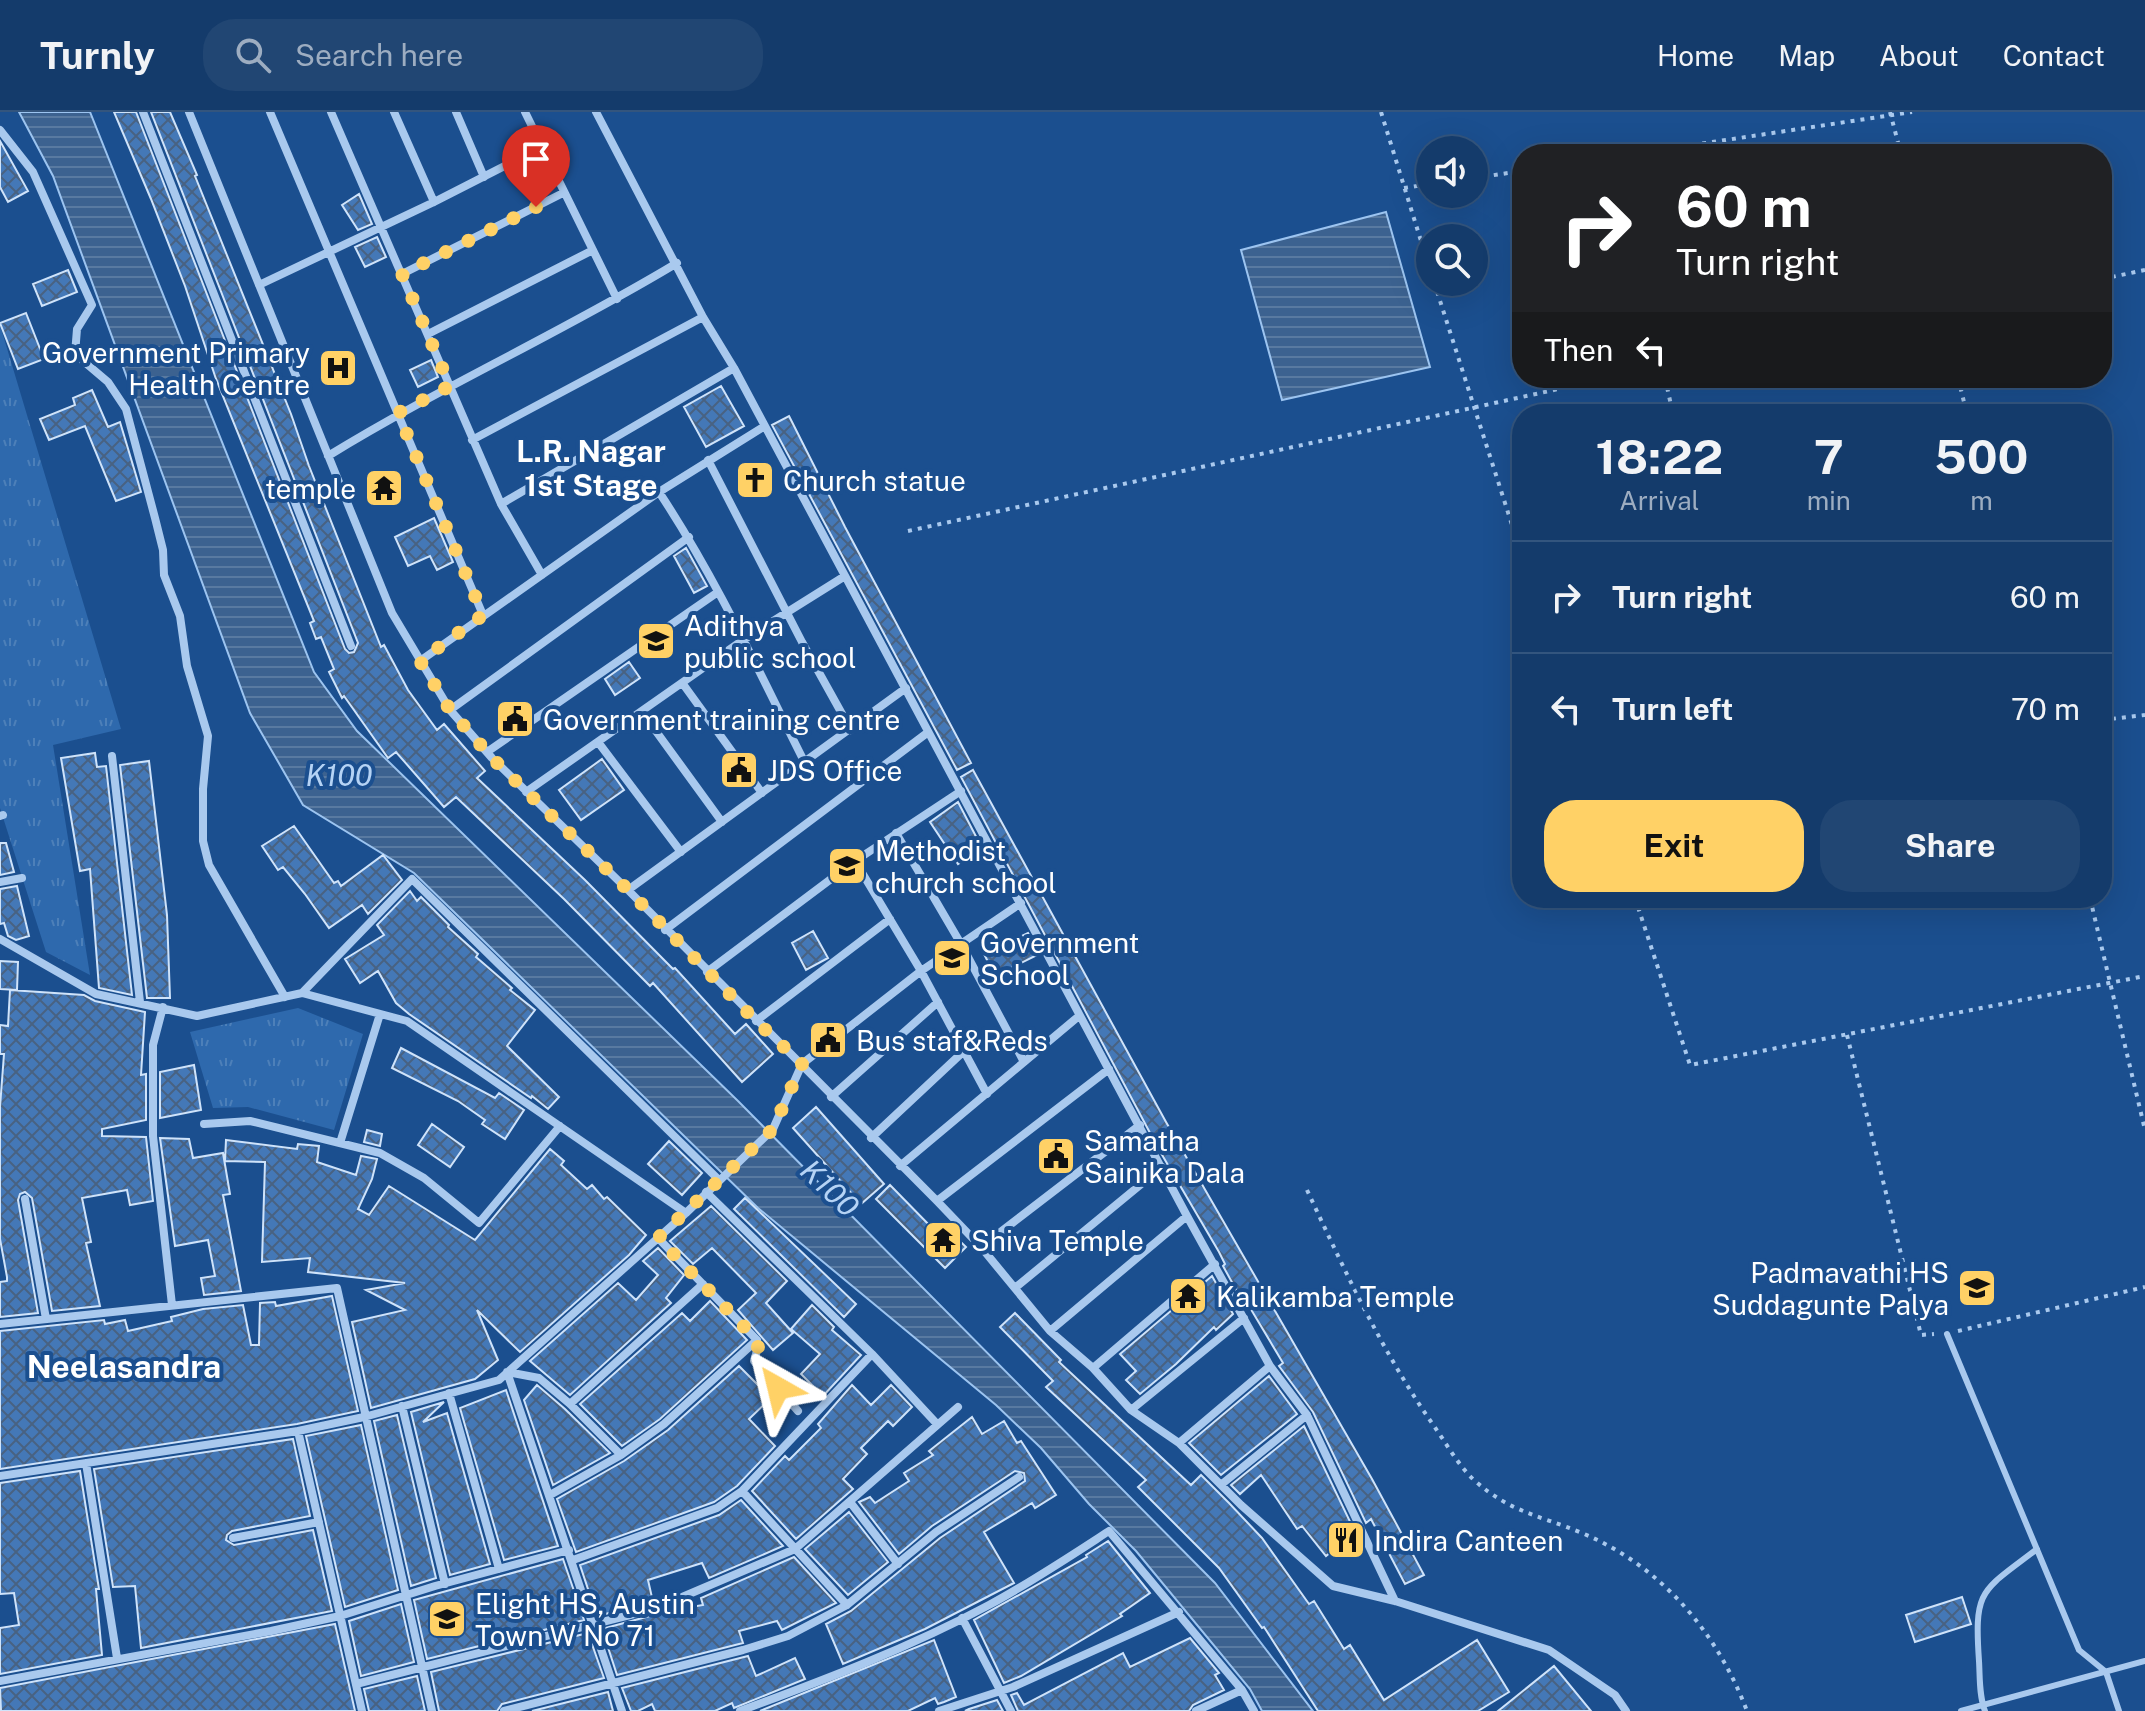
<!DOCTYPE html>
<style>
body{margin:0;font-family:"Public Sans",sans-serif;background:#214673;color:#f1f3f6;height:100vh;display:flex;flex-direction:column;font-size:30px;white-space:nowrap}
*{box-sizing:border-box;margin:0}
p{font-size:26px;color:#9dadc1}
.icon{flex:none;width:44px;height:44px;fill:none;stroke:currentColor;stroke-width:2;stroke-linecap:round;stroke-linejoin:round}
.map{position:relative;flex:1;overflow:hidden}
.side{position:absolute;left:1512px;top:292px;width:600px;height:504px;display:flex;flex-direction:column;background:#143b6b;border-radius:32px;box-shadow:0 8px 32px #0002,0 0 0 2px #33557e}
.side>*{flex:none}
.top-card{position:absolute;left:1512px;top:32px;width:600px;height:244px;border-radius:32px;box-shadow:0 8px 32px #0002,0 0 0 2px #33557e;background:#202124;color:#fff;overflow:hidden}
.tools{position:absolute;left:1416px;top:24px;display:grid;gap:16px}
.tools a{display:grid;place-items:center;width:72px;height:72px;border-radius:50%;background:#143b6b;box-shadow:0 8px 32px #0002,0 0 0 2px #33557e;font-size:40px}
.pin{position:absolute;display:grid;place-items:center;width:68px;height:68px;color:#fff;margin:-82px -34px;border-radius:50% 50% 50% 0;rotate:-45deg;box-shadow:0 0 8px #0007}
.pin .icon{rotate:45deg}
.me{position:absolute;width:88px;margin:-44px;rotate:323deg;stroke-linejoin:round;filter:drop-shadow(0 0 6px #0008)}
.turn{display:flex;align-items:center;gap:28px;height:168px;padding:0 32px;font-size:36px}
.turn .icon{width:104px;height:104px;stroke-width:2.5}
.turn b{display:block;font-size:56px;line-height:68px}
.then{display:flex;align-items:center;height:76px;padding:0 32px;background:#0003;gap:16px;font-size:30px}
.eta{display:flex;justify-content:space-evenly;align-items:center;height:136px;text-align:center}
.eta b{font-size:48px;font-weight:700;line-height:56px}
.action{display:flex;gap:16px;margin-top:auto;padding:16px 32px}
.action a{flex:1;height:92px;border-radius:32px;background:#ffd166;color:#111;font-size:32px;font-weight:700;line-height:92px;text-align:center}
.action a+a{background:#214673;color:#f1f3f6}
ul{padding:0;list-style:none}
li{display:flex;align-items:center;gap:24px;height:112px;padding:0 32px;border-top:2px solid #33557e}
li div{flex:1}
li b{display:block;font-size:30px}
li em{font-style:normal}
header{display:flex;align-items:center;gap:48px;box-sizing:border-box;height:112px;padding:0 40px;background:#143b6b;border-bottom:2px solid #33557e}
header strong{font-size:38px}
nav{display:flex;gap:44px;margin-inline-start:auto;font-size:28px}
.search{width:560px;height:72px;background:#214673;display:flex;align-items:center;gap:20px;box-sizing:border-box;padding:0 28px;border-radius:32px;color:#9dadc1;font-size:30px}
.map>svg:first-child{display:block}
.grass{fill:url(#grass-tufts)}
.water{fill:url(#water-rules);stroke:#9cc4f0;stroke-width:2}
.building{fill:url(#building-cross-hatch);stroke:#cfe3fa;stroke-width:2}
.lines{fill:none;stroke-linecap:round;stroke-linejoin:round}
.path{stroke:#a9c9ee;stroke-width:4;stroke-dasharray:4 6;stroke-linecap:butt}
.lane{stroke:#a9c9ee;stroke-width:6}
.street{stroke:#a9c9ee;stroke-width:8}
.route{stroke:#ffd166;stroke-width:14;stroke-dasharray:0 25.2}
.labels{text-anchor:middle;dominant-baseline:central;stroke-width:8;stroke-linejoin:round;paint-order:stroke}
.poi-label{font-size:28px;fill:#fff;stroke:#1b4f8f;text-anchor:start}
.neighbourhood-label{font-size:30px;font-weight:bold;fill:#fff;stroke:#1b4f8f}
.water-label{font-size:30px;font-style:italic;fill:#b5d3f5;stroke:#1b4f8f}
.quarter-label{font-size:32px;font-weight:bold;fill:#fff;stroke:#1b4f8f}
</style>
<header>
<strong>Turnly</strong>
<div class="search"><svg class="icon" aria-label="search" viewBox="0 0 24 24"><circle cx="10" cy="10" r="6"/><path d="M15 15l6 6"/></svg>Search here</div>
<nav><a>Home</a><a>Map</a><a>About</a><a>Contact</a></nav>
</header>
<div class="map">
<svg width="2145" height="1599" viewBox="0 0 2145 1599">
<defs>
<pattern id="grass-tufts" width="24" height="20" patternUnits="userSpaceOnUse" patternTransform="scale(2)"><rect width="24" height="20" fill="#2e69ad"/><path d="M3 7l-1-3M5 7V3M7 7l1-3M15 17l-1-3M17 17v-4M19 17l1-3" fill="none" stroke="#4d80b9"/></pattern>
<pattern id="water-rules" width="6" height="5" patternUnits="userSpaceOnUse" patternTransform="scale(2)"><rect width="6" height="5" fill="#3c6290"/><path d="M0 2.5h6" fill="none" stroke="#597aa1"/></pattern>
<pattern id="building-cross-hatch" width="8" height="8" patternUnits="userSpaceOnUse" patternTransform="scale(2)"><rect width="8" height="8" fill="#4478b7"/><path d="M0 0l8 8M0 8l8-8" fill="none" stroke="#486282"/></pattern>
</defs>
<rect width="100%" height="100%" fill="#1b4f8f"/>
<path class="grass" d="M0 213 121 617 53 633 90 863 46 840 0 696Z
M298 896 363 922 334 1018 248 995 213 996 190 920Z"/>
<path class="water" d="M19 0H90L314 560 357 619 738 989 1215 1471 1313 1599H1262L1250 1577 1136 1439 1089 1392 1041 1336 996 1293 758 1096 414 761 303 693 250 601 53 64Z
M1386 100 1430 255 1282 288 1241 138Z"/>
<path class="building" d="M114 0H136L345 537 349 541 354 540 358 531 151 0H170L197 63 195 64 291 302 309 354 381 535 384 533 408 578 437 618 444 612 485 659 477 666 585 768 673 857 675 856 735 922 746 912 773 942 742 970 653 871 650 874 564 787 456 685 444 695 396 640 388 646 344 584 342 586 329 560 334 557 321 525 316 527 310 511 314 509 216 267 185 174 151 87Z
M0 29 28 79 8 90 0 75Z
M359 82 372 112 358 118 342 93Z
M377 125 386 145 365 155 355 135Z
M68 158 77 180 42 194 33 172Z
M26 201 44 247 18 257 0 211Z
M431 248 438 265 418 275 410 258Z
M721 274 744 314 706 335 684 295Z
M92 278 108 315 120 310 141 380 116 389 85 314 49 328 40 307 75 293 73 286Z
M789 304 845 415 971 651 957 658 772 313Z
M434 406 453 450 437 458 430 444 408 454 395 425Z
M686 436 707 474 694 481 674 444Z
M629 550 640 566 615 583 605 567Z
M95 641 97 655 106 654 132 883 99 876 90 757 80 759 61 646Z
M602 647 624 678 581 708 559 678Z
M149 649 167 803 170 886H147L120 653Z
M973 658 1166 1010 1372 1367 1424 1463 1405 1472 1371 1407 1366 1411 1313 1300 1279 1254 1283 1251 1246 1189 1244 1192 1223 1154 1225 1152 1219 1140 1158 1036 961 665Z
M958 690 982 736 958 752 930 710Z
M294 714 334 771 338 769 341 774 383 743 402 768 368 802 362 793 329 816 305 782 283 755 278 758 262 734Z
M0 731H6L14 760 0 763Z
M17 774 29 824 16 828 8 824 4 811 0 812V777Z
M410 779 417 789 421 785 449 813 448 815 478 842 476 845 512 876 510 878 535 898 507 934 559 985 548 997 532 984 531 986 409 902 396 891 378 859 360 871 345 847 384 823 377 813Z
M813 819 828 846 806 858 792 831Z
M1028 821 1039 842 995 864 984 842Z
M0 849 18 850 17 878 0 877Z
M10 878 84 883 95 889 145 900 141 963 146 962V1008L102 1017V1024L146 1025 153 1089 130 1093 127 1078 82 1086 91 1130 86 1131 100 1194 52 1199 32 1086 25 1080 20 1082 18 1088 38 1201 0 1205V1170L7 1169V1165L0 1127V995L4 942H0V913L8 914Z
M401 936 495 986 499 981 524 998 505 1027 482 1012 485 1008 458 989 392 956Z
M194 953 201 998 160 1006V960Z
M816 995 884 1072 861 1092 793 1016Z
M432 1012 464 1035 450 1055 418 1033Z
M367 1018 382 1022 380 1034 364 1030Z
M160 1026 189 1027 193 1046 223 1041 230 1082 223 1083 241 1179 204 1183 201 1166 215 1164 208 1128 175 1134Z
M226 1028 297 1037 298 1032 319 1034 317 1050 356 1063 361 1044 377 1047 372 1067 358 1097 369 1103 389 1074 475 1128 550 1037 564 1049 561 1053 587 1077 592 1073 604 1087 607 1085 646 1123 629 1143 520 1240 477 1198 498 1248 475 1267 371 1296 352 1210 405 1198 366 1178 405 1171 308 1160 310 1146 262 1150 265 1050 225 1049Z
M669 1029 702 1061 682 1083 648 1052Z
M890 1073 936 1120 943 1113 966 1135 945 1156 876 1087Z
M745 1086 856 1192 844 1205 734 1097Z
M711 1094 787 1169 766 1191 793 1221 773 1238 738 1198 756 1181 712 1136 693 1152 670 1129Z
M658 1136 684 1163 666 1186 671 1191 570 1283 530 1249 618 1171 636 1188 658 1163 643 1149Z
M1212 1164 1233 1202 1216 1218 1214 1215 1176 1252 1140 1282 1126 1268 1136 1259 1120 1242Z
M332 1184 358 1299 297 1312 0 1357V1219L104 1208 105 1212 125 1208 128 1219 172 1209 171 1205 203 1197 243 1193 251 1233H259L260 1191 275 1190 276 1194Z
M710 1189 747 1228 660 1307 622 1334 580 1292 682 1201 690 1209Z
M812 1193 834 1215 832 1218 861 1243 823 1284 801 1262 820 1242 791 1217Z
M1015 1201 1061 1248 1059 1250 1191 1373 1201 1363 1229 1391 1262 1426 1309 1492 1314 1489 1344 1537 1350 1533 1384 1588 1477 1528 1509 1580 1478 1599H1318L1264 1515 1262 1516 1219 1456 1138 1375 1146 1368 1046 1275 1053 1269 1000 1215Z
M739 1254 771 1286 749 1307 775 1334 737 1374 714 1390 576 1440 557 1387 624 1349 668 1318Z
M1269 1264 1297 1302 1221 1363 1189 1331Z
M537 1273 565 1297 610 1341 553 1373 524 1288Z
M852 1273 871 1293 891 1273 912 1295 893 1314 888 1309 861 1336 867 1342 843 1367 853 1377 796 1427 752 1379 785 1344 789 1348 821 1316 818 1312Z
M506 1278 558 1434 504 1448 460 1296Z
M444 1290 423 1310 447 1301 490 1452 450 1463 411 1300Z
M397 1303 436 1466 411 1474 374 1309Z
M972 1305 982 1322 1004 1309 1017 1331 1021 1329 1056 1383 1035 1396 1032 1391 984 1420 1014 1471 925 1517 843 1552 826 1512 851 1499 940 1426 1025 1369 1024 1361 1015 1359 932 1414 899 1442 859 1390 870 1385 875 1391 909 1369 904 1361 933 1343 929 1339Z
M361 1313 398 1478 345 1495 306 1324Z
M1304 1314 1355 1420 1326 1444 1302 1414 1297 1417 1261 1363 1240 1382 1231 1373Z
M293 1327 310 1404 232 1419 227 1423 226 1428 234 1433 313 1418 332 1499 141 1536 135 1474 113 1475 94 1357Z
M80 1359 99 1477H96L102 1543 0 1562V1516L19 1513 14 1481 0 1482V1371Z
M741 1388 783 1434 709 1466 702 1451 648 1468 653 1490 597 1504 580 1453 719 1403Z
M849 1400 888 1450 848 1483 805 1437Z
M1108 1429 1150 1481 1120 1502 1122 1504 1021 1564 1004 1571 974 1508 1087 1445 1086 1443Z
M794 1445 836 1491 782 1518 777 1509 739 1519 743 1531 617 1563 602 1517 668 1499 703 1493 701 1486Z
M563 1447 584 1508 427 1547 414 1488Z
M1962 1485 1971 1512 1915 1530 1906 1503Z
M401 1492 414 1550 361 1564 349 1509Z
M335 1512 355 1599H1L0 1576Z
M588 1521 604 1566 502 1592 497 1599H439L431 1560Z
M1190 1526 1219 1561 1215 1563 1224 1578 1193 1593 1189 1599H1018L1011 1583 1017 1581 1024 1593 1123 1541 1130 1555Z
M934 1528 956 1585 944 1590 938 1592 935 1586 908 1599H760Z
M748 1544 756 1564 795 1546 805 1567 734 1596 732 1591 715 1599H655L652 1592 638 1599H631L622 1576Z
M1554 1554 1591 1599H1498Z
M417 1564 425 1599H369L364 1577Z
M608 1580 613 1599H532Z
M997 1588 1003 1599H965L969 1597Z"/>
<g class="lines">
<path class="path" d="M1381 0 1430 158
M1890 0 1901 42
M1633 42 1912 0
M1474 66 1522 59
M1404 76 1430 72
M2102 167 2145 158
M1434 170 1522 444
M1665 266 1673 302
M1958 266 1967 302
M908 419 1609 266
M2102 608 2145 603
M1635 786 1690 953 2145 864
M2090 786 2145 1018
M1847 923 1921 1223 1934 1222
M1307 1078C1345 1159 1382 1240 1434 1314 1446 1331 1458 1353 1474 1368 1511 1401 1539 1403 1582 1421 1661 1454 1717 1520 1747 1599
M1958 1219 2145 1175"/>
<path class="lane" d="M1947 1222 2079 1538 2106 1560 2119 1599
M1961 1599 2145 1549
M1985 1599C1979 1584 1980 1565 1979 1549 1974 1476 1981 1480 2037 1437"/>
<path class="street" d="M143 0 351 534
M189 0 392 501 450 598 492 646 628 778 937 1089 981 1135 1050 1219 1093 1256 1131 1298 1179 1331 1241 1393 1333 1474 1395 1489 1549 1538 1615 1583 1626 1599
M270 0 483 503
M331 0 501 392 542 463
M394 0 434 90
M456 0 484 65
M525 0 617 187
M596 0 703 205 734 256 1187 1104 1270 1254 1307 1303 1395 1489
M0 18 33 60 92 193 77 217 75 242 108 270 126 297 155 406 163 438 164 463 180 504 187 554 208 624 203 677V729L209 753 285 885
M402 162 563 81
M259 173 434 90 542 35
M428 222 593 138
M472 328 703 205
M328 344C442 274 563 220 677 151
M708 348 802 530 851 618
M659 380C716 466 759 560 805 651
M501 392 734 256
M420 549 659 380 765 314
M683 572 762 681
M450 598 689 425
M642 600 722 710
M598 630 681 740
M487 640 718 480
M112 644 140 890
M526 680 743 528 845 464
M0 704 3 703
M896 721 961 832 1024 950
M855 749 921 859 987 982
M0 770 22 766
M628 778 906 576
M665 818 927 621
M0 827 96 882 197 904 302 881 407 909 686 1101
M707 860 855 749 961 679
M302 881 412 767 719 1068
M163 895 153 933V1024L172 1193
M756 909 890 807
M831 985 938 890
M204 1012 250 1009 380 1041 424 1066 479 1111 560 1014
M871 1026 964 939
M340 1031 380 902
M900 1054 1079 904
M25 1087 46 1207
M937 1089 1109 957
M658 1126 757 1228 758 1235 754 1249 798 1299
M981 1135 1140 1013
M1015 1176 1162 1055
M0 1212 337 1176 432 1599
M1050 1219 1187 1104
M872 1242 937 1312
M1093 1256 1215 1152
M507 1260 622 1599
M507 1260 539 1266 570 1292 621 1343 550 1383
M449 1281 499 1457
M570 1292 703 1172
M402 1294 445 1472
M1131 1298 1244 1206
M298 1319 362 1599
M1179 1331 1270 1254
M621 1343 664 1312 757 1228
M86 1351 117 1546
M0 1364 298 1319 364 1305 499 1268 686 1101 773 1017 802 952 921 859 1021 791
M1222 1372 1307 1303
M742 1379 847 1493
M850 1390 898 1452
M233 1426 319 1410
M573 1448 717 1396 742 1379 872 1242 706 1080
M962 1506 1011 1599
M0 1569 271 1519 340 1504 435 1474 569 1438
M356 1572 654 1497 795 1437 958 1295
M504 1599 743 1538 788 1524 847 1493 936 1420 1019 1365
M740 1599C824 1568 909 1536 989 1493 1030 1471 1069 1445 1109 1419L1242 1578 1254 1599
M939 1599 1013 1575 1179 1500
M1196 1599 1242 1578"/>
</g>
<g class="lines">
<path class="route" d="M536 95 402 162 450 274 398 301 483 503 420 549 450 598 492 646 628 778 756 909 802 952 773 1017 658 1126 753 1224 758 1235 754 1249 778 1276"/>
</g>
<defs>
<symbol id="hospital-square" viewBox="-11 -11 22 22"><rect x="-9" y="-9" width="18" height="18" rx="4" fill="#ffd166" stroke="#1b4f8f"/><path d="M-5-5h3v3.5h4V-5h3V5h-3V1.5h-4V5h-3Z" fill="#111"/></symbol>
<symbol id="church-square" viewBox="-11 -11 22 22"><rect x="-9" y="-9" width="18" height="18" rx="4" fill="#ffd166" stroke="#1b4f8f"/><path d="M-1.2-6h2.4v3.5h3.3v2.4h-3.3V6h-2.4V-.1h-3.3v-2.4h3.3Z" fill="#111"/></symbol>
<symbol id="temple-square" viewBox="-11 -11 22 22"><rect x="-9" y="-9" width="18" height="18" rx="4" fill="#ffd166" stroke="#1b4f8f"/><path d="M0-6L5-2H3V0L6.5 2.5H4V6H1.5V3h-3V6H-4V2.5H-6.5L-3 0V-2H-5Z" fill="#111"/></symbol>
<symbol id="school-square" viewBox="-11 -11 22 22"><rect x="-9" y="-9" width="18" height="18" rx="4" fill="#ffd166" stroke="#1b4f8f"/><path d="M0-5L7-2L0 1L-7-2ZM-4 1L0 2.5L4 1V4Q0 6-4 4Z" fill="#111"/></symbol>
<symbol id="civic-square" viewBox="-11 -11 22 22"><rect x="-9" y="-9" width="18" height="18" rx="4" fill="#ffd166" stroke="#1b4f8f"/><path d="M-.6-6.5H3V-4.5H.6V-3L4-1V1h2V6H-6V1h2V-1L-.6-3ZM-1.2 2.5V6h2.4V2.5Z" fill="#111"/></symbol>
<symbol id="restaurant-square" viewBox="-11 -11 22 22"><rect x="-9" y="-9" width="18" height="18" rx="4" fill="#ffd166" stroke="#1b4f8f"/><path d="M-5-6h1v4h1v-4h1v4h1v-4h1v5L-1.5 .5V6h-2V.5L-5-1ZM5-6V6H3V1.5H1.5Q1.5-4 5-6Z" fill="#111"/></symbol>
</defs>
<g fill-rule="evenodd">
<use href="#hospital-square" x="316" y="234" width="44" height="44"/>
<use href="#church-square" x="733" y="346" width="44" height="44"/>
<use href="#temple-square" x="362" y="354" width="44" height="44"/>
<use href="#school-square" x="634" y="507" width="44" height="44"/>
<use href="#civic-square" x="493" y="585" width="44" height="44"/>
<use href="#civic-square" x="717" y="636" width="44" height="44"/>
<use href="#school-square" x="825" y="732" width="44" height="44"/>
<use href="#school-square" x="930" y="824" width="44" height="44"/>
<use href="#civic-square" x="806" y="906" width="44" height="44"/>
<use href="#civic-square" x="1034" y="1022" width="44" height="44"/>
<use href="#temple-square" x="921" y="1106" width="44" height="44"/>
<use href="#school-square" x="1955" y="1154" width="44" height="44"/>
<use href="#temple-square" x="1166" y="1162" width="44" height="44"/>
<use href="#restaurant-square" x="1324" y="1406" width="44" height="44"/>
<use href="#school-square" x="425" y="1485" width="44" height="44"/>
</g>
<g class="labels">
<g class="poi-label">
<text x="310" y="240" text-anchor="end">Government Primary<tspan x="310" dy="32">Health Centre</tspan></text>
<text x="783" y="368">Church statue</text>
<text x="356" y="376" text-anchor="end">temple</text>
<text x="684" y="513">Adithya<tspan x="684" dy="32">public school</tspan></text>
<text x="543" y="607">Government training centre</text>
<text x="767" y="658">JDS Office</text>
<text x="875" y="738">Methodist<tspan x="875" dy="32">church school</tspan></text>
<text x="980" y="830">Government<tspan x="980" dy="32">School</tspan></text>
<text x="856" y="928">Bus staf&amp;Reds</text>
<text x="1084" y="1028">Samatha<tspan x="1084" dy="32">Sainika Dala</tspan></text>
<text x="971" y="1128">Shiva Temple</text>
<text x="1949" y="1160" text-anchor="end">Padmavathi HS<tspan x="1949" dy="32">Suddagunte Palya</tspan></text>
<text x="1216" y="1184">Kalikamba Temple</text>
<text x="1374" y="1428">Indira Canteen</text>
<text x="475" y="1491">Elight HS, Austin<tspan x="475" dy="32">Town W No 71</tspan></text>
</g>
<g class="neighbourhood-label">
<text x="591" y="339">L.R. Nagar<tspan x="591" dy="34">1st Stage</tspan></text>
</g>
<g class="water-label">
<text x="339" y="663">K100</text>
<text transform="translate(830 1076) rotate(44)">K100</text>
</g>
<g class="quarter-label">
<text x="124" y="1254">Neelasandra</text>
</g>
</g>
</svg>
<div class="tools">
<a><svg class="icon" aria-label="sound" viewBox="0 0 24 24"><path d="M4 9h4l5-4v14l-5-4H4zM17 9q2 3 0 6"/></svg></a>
<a><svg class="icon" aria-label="search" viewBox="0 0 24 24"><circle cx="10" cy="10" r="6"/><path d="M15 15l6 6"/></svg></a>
</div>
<div class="pin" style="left:536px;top:95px;background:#d93025"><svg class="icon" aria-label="arrive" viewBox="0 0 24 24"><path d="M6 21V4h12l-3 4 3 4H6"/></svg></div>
<svg class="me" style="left:778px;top:1276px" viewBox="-20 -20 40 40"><path d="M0-17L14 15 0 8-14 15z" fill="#ffd166" stroke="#fff" stroke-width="4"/></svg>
<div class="top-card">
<div class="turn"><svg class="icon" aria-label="right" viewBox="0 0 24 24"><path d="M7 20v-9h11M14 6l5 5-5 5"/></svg><div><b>60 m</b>Turn right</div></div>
<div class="then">Then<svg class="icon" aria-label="left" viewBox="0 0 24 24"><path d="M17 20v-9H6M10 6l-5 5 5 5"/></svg></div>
</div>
<section class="side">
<div class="eta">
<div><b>18:22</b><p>Arrival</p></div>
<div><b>7</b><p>min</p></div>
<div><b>500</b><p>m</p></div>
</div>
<ul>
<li><svg class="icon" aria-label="right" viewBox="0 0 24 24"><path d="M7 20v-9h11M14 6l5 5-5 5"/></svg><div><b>Turn right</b></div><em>60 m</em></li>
<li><svg class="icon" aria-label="left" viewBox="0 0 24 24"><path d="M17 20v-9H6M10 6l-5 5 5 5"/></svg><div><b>Turn left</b></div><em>70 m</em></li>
</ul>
<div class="action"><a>Exit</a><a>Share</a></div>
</section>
</div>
